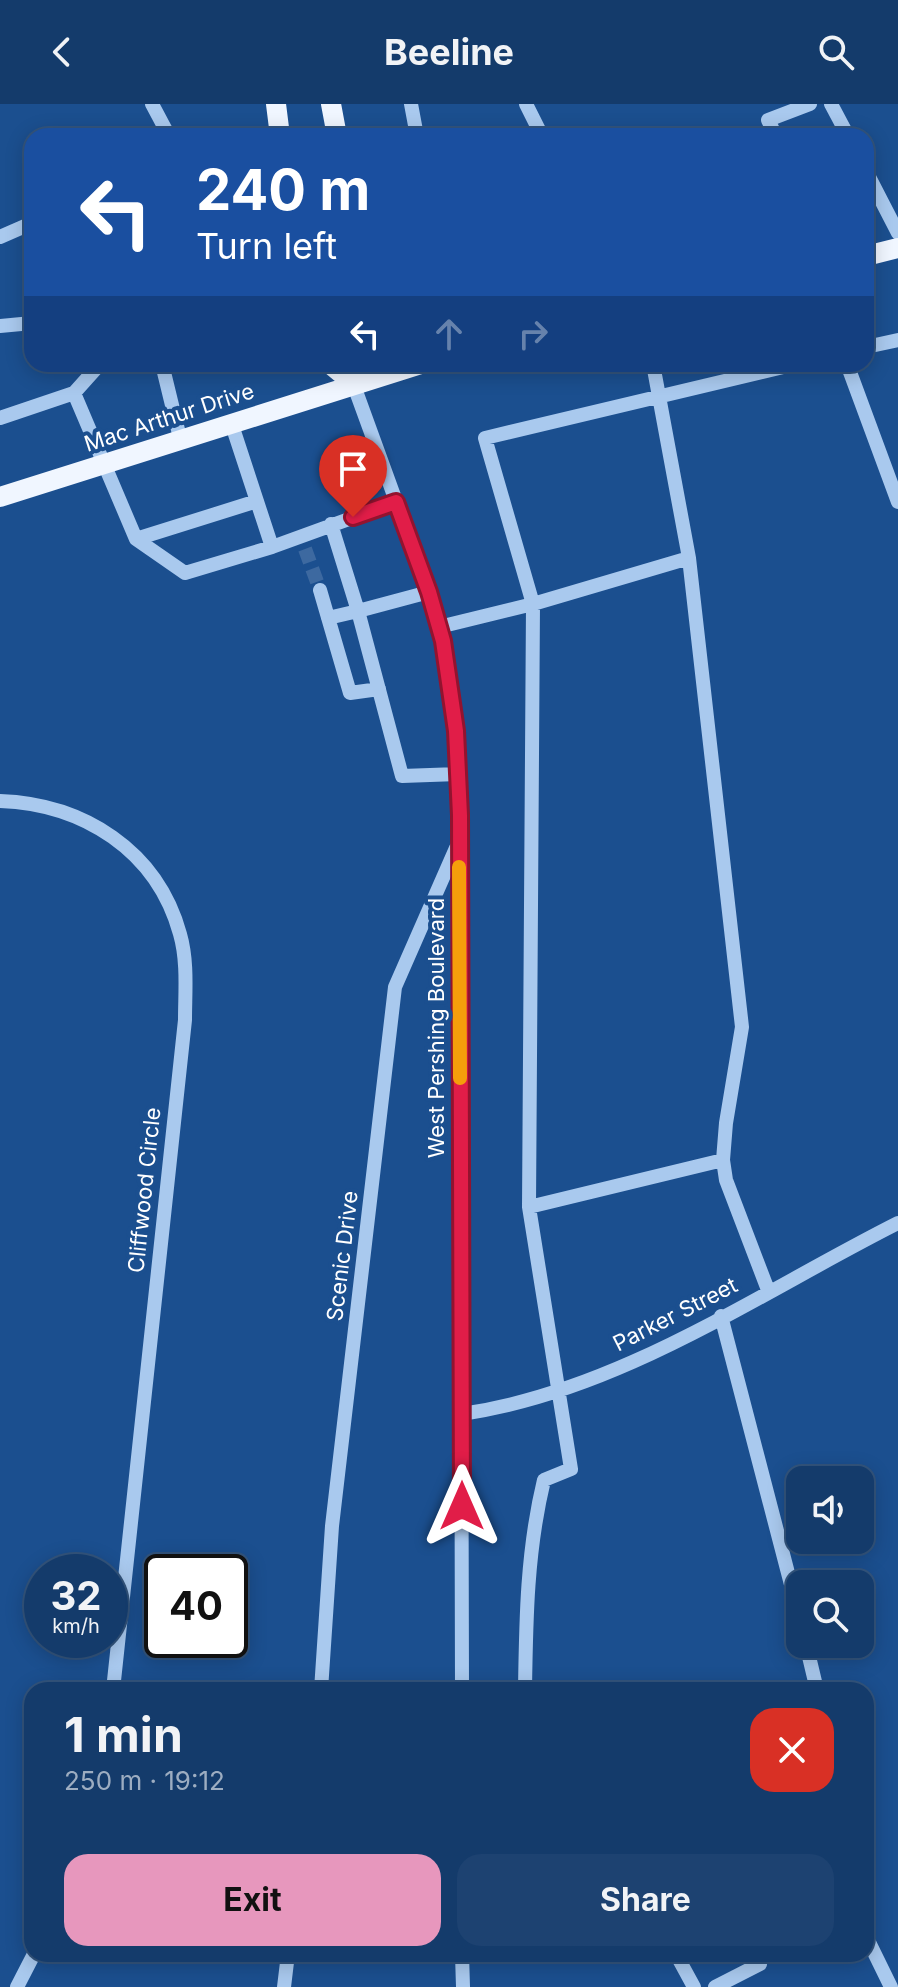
<!DOCTYPE html>
<meta charset="utf-8">
<style>
body{margin:0;font-family:Inter,sans-serif;background:#1d4271;color:#f1f3f6;height:100vh;display:flex;flex-direction:column;font-size:30px;white-space:nowrap}
*{box-sizing:border-box;margin:0}
p{font-size:26px;color:#9dadc1}
.icon{flex:none;width:44px;height:44px;fill:none;stroke:currentColor;stroke-width:2;stroke-linecap:round;stroke-linejoin:round}
.map{position:relative;flex:1;overflow:hidden}
.sheet{position:absolute;left:24px;top:1578px;width:850px;height:280px;display:flex;flex-direction:column;background:#143b6b;border-radius:24px;box-shadow:0 4px 20px #0003,0 0 0 2px #33557e}
.sheet>*{flex:none}
.banner{position:absolute;left:24px;top:24px;width:850px;height:244px;border-radius:24px;box-shadow:0 4px 20px #0003,0 0 0 2px #33557e;background:#1a4fa0;color:#fff;overflow:hidden}
.tools{position:absolute;left:786px;top:1362px;display:grid;gap:16px}
.tools a{display:grid;place-items:center;width:88px;height:88px;border-radius:16px;background:#143b6b;box-shadow:0 4px 20px #0003,0 0 0 2px #33557e;font-size:40px}
.speed{position:absolute;left:24px;top:1450px;display:flex;gap:16px;font-size:40px;font-weight:700;text-align:center}
.speed>*{display:grid;place-content:center;width:104px;height:104px;border-radius:50%;background:#143b6b;box-shadow:0 4px 20px #0003,0 0 0 2px #33557e;line-height:1}
.speed small{font-size:20px;font-weight:400}
.speed .limit{border:4px solid #111;border-radius:12px;background:#fff;color:#111}
.pin{position:absolute;display:grid;place-items:center;width:68px;height:68px;color:#fff;margin:-82px -34px;border-radius:50% 50% 50% 0;rotate:-45deg;box-shadow:0 0 8px #0007}
.pin .icon{rotate:45deg}
.me{position:absolute;width:88px;margin:-44px;rotate:0deg;stroke-linejoin:round;filter:drop-shadow(0 0 6px #0008)}
.turn{display:flex;align-items:center;gap:28px;height:168px;padding:0 40px;font-size:36px}
.turn .icon{width:104px;height:104px;stroke-width:2.5}
.turn b{display:block;font-size:56px;line-height:68px}
.lanes{display:flex;align-items:center;height:76px;padding:0 40px;background:#0003;justify-content:center;gap:40px;direction:ltr}
.lanes .off{opacity:.35}
.round{display:grid;place-items:center;flex:none;width:84px;height:84px;border-radius:24px;background:#1d4271}
.overview{display:flex;align-items:center;justify-content:space-between;height:136px;padding:0 40px}
h1{font-size:48px;font-weight:700;line-height:60px}
.button{display:flex;gap:16px;margin-top:auto;padding:16px 40px}
.button a{flex:1;height:92px;border-radius:24px;background:#e797bd;color:#111;font-size:32px;font-weight:700;line-height:92px;text-align:center}
.button a+a{background:#1d4271;color:#f1f3f6}
header{display:flex;justify-content:space-between;align-items:center;height:104px;padding:0 40px;background:#143b6b;font-size:36px;font-weight:700}
.map>svg:first-child{display:block}
.lines{fill:none;stroke-linecap:round;stroke-linejoin:round}
.minor-tunnel{stroke:#3d69a0;stroke-width:14;stroke-dasharray:14 7;stroke-linecap:butt}
.minor{stroke:#a9c9ee;stroke-width:14}
.major{stroke:#f0f6ff;stroke-width:20}
.route-casing{stroke:#92132f;stroke-width:20}
.route{stroke:#e11d48;stroke-width:14}
.slow{stroke:#f59e0b;stroke-width:14}
.labels{text-anchor:middle;dominant-baseline:central;stroke-width:8;stroke-linejoin:round;paint-order:stroke}
.street-label{font-size:22px;fill:#fff;stroke:#1b4f8f}
</style>
<header><svg class="icon" aria-label="back" viewBox="0 0 24 24"><path d="M15 5l-7 7 7 7"/></svg>Beeline<svg class="icon" aria-label="search" viewBox="0 0 24 24"><circle cx="10" cy="10" r="6"/><path d="M15 15l6 6"/></svg></header>
<div class="map">
<svg width="898" height="1883" viewBox="0 0 898 1883">
<rect width="100%" height="100%" fill="#1b4f8f"/>
<g class="lines">
<path class="minor-tunnel" d="M305 445 320 486"/>
<path class="minor" d="M152 0 169 32
M411 0 417 32
M526 0 542 32
M831 0 848 32
M776 32 768 16 810 0
M866 67 898 129
M0 133 32 119
M0 222 32 219
M866 243 898 236
M162 260 180 334
M653 260 689 454 533 500 485 334 796 260
M847 260 898 398
M353 279 429 488 443 537 456 627 460 711 462 1586
M74 289 100 260
M0 314 74 289 136 435 185 469 272 443 396 398
M231 318 272 443
M136 435 257 397
M689 454 742 923 726 1019 723 1056 726 1076 768 1186
M320 486 350 589 379 585
M429 488 358 507 402 672 458 670
M328 514 358 507 331 420
M439 523 533 500 529 1103 571 1365 544 1376C527 1446 526 1515 525 1586
M0 697C83 700 157 746 180 830 188 858 185 888 185 916L113 1586
M529 1103 723 1056
M721 1212 800 1515
M462 1310C620 1287 757 1190 898 1119
M806 1540 817 1586
M321 1586 332 1422 395 883 456 744
M866 1832 891 1883
M462 1850 463 1883
M676 1850 694 1883
M17 1883 34 1850
M284 1883 288 1850
M715 1883 760 1860 755 1850"/>
<path class="major" d="M276 0 280 32
M331 0 337 32
M866 152 898 144
M330 260 353 279
M0 393 421 260"/>
</g>
<g class="lines">
<defs>
<path id="route" d="M353 413 396 398 429 488 443 537 456 627 460 711 462 1402"/>
</defs>
<use href="#route" class="route-casing"/>
<use href="#route" class="route"/>
<path class="slow" d="M459 763 460 974"/>
</g>
<g class="labels">
<g class="street-label">
<text transform="translate(169 313) rotate(-18)">Mac Arthur Drive</text>
<text transform="translate(436 924) rotate(-90)">West Pershing Boulevard</text>
<text transform="translate(144 1086) rotate(-84)">Cliffwood Circle</text>
<text transform="translate(342 1152) rotate(-83)">Scenic Drive</text>
<text transform="translate(675 1210) rotate(-27)">Parker Street</text>
</g>
</g>
</svg>
<div class="tools">
<a><svg class="icon" aria-label="sound" viewBox="0 0 24 24"><path d="M4 9h4l5-4v14l-5-4H4zM17 9q2 3 0 6"/></svg></a>
<a><svg class="icon" aria-label="search" viewBox="0 0 24 24"><circle cx="10" cy="10" r="6"/><path d="M15 15l6 6"/></svg></a>
</div>
<div class="speed"><div>32<small>km/h</small></div><div class="limit">40</div></div>
<div class="pin" style="left:353px;top:413px;background:#d93025"><svg class="icon" aria-label="arrive" viewBox="0 0 24 24"><path d="M6 21V4h12l-3 4 3 4H6"/></svg></div>
<svg class="me" style="left:462px;top:1402px" viewBox="-20 -20 40 40"><path d="M0-17L14 15 0 8-14 15z" fill="#e11d48" stroke="#fff" stroke-width="4"/></svg>
<div class="banner">
<div class="turn"><svg class="icon" aria-label="left" viewBox="0 0 24 24"><path d="M17 20v-9H6M10 6l-5 5 5 5"/></svg><div><b>240 m</b>Turn left</div></div>
<div class="lanes"><svg class="icon" aria-label="left" viewBox="0 0 24 24"><path d="M17 20v-9H6M10 6l-5 5 5 5"/></svg><svg class="icon off" aria-label="ahead" viewBox="0 0 24 24"><path d="M12 20V5M6 11l6-6 6 6"/></svg><svg class="icon off" aria-label="right" viewBox="0 0 24 24"><path d="M7 20v-9h11M14 6l5 5-5 5"/></svg></div>
</div>
<section class="sheet">
<div class="overview"><div><h1>1 min</h1><p>250 m · 19:12</p></div><a class="round" style="background:#d93025;color:#fff"><svg class="icon" aria-label="close" viewBox="0 0 24 24"><path d="M6 6l12 12M18 6L6 18"/></svg></a></div>
<div class="button"><a>Exit</a><a>Share</a></div>
</section>
</div>
